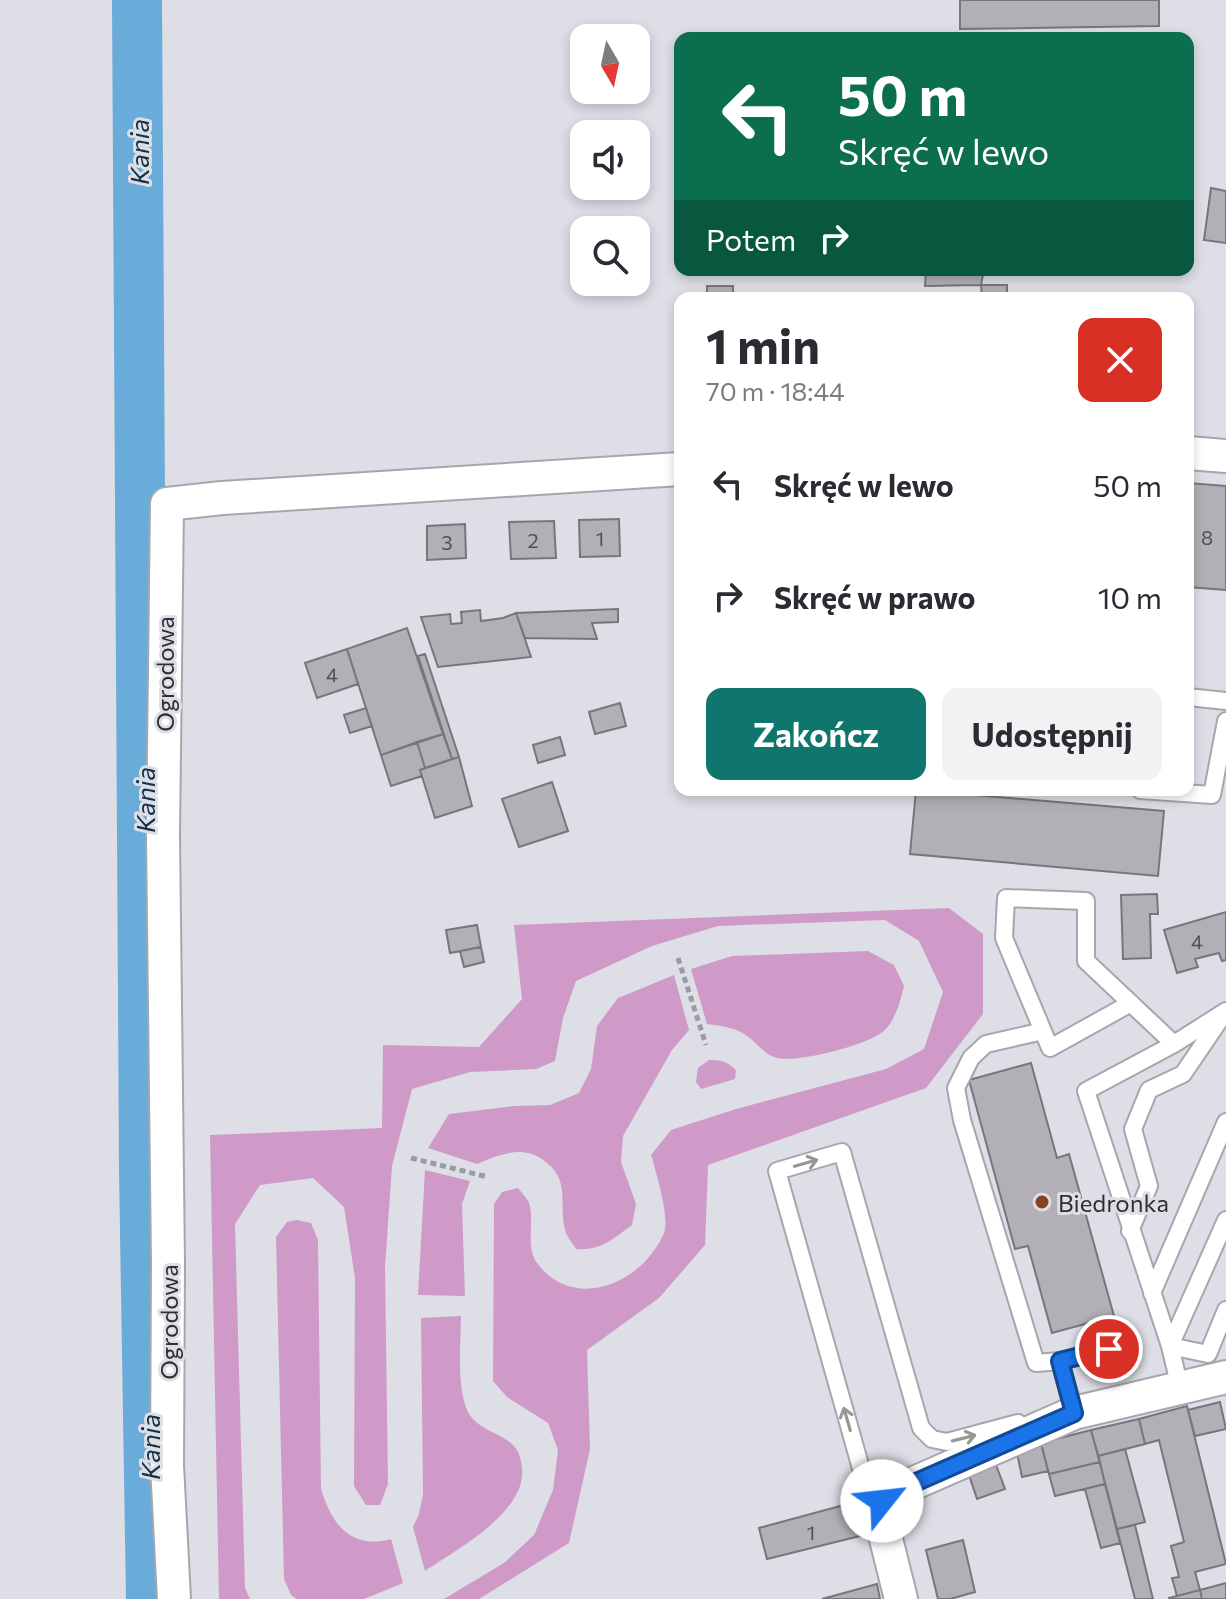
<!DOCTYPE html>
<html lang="pl">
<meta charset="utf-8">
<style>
body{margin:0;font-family:Commissioner,sans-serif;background:#f2f2f3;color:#2b2b33;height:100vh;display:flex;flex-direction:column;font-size:30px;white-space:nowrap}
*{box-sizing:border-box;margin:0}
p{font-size:26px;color:#7c7c81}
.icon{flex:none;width:44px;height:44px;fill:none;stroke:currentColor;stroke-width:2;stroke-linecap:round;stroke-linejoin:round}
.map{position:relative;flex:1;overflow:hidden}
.side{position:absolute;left:674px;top:292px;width:520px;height:504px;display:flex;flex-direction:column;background:#fff;border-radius:16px;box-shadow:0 4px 12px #0003}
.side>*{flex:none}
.guide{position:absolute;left:674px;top:32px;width:520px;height:244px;border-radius:16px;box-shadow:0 4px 12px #0003;background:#0b6e4f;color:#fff;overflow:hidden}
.needle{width:52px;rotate:171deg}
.controls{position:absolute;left:570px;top:24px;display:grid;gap:16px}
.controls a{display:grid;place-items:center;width:80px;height:80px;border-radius:16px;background:#fff;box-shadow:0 4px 12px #0003;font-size:40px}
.pin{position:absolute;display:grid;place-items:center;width:68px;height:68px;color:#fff;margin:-34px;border:4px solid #fff;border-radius:50%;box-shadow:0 2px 8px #0007}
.me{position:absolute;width:88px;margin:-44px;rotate:61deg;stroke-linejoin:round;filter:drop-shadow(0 0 6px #0008)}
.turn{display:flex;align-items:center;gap:28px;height:168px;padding:0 32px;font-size:36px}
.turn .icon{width:104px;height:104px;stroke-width:2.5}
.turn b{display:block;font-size:56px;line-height:68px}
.then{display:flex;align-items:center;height:76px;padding:0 32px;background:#0003;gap:16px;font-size:30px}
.round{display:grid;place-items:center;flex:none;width:84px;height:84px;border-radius:16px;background:#f2f2f3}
.overview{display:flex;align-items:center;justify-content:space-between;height:136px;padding:0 32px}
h1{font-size:48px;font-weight:700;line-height:60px}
.button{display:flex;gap:16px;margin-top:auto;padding:16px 32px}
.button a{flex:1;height:92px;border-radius:16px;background:#0f766e;color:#fff;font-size:32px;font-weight:700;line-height:92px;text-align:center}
.button a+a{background:#f2f2f3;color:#2b2b33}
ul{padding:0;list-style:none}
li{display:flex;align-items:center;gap:24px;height:112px;padding:0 32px}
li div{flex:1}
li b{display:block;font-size:30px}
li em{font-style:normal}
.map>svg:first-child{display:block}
.green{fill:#d09ac8}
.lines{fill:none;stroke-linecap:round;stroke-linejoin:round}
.river{stroke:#69acd9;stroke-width:50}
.building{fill:#b3afb7;stroke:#79757c;stroke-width:2}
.service-casing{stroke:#a6a6ae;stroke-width:20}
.minor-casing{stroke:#a6a6ae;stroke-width:36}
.path{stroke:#9b9ca2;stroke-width:5;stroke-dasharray:6 4;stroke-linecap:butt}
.service{stroke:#fff;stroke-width:16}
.minor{stroke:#fff;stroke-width:32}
.oneway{stroke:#979798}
.route-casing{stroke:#114b97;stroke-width:20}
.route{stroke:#1a73e8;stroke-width:14}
.poi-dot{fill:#894123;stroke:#dddee6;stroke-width:3}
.labels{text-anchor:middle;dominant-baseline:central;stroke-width:6;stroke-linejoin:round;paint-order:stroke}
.number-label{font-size:20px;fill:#504f53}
.street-label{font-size:24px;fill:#2f2f32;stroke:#dddee6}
.poi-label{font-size:24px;fill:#2f2f32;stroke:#dddee6;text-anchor:start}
.water-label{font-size:26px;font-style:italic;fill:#143245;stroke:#dddee6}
</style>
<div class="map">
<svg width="1226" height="1599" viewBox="0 0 1226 1599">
<rect width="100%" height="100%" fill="#dddee6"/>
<path class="green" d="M949 908 983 934V1014L926 1088 708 1165 705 1245 659 1298 587 1350 590 1449 569 1543 479 1599H444L504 1563 534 1535 553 1490 558 1450 548 1423 507 1397 493 1381 494 1204 502 1192 518 1188C521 1192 527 1198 529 1203 535 1220 525 1247 537 1263 574 1313 643 1283 664 1233 670 1218 656 1172 651 1155L671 1130 736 1109 886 1069 924 1049 943 992 919 941 885 920 718 926 652 946 576 981 563 1018 555 1061 536 1069 470 1072 412 1089 392 1166 385 1267 388 1484 380 1505H366L354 1486 355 1278 344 1207 313 1178 260 1185 235 1224 245 1588 250 1599H219L210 1135 382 1128 383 1045 479 1047 522 999 514 925Z
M868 951 894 965 904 986C900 1002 896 1019 884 1031 868 1045 798 1063 777 1058 766 1056 757 1043 747 1036 735 1027 721 1026 707 1024L691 969 732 956Z
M674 975 689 1030 672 1050 623 1136 621 1162 636 1204 632 1225C613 1239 600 1251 576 1249 573 1244 568 1238 566 1233 557 1204 573 1180 542 1159 521 1145 499 1155 477 1164L428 1148 449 1114 514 1106 550 1105 579 1093 591 1069 597 1026 618 998Z
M709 1060C721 1060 727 1061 736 1070L735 1079 701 1089 696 1082 698 1068Z
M425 1170 470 1181 462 1204 465 1296 418 1295Z
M297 1220 311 1223 318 1240 321 1489C332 1524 350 1550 391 1539L403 1583 364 1599H297L291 1595 284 1579 276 1237 287 1222Z
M461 1316C461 1342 455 1397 472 1418 483 1431 502 1434 513 1445 520 1452 521 1460 522 1468 527 1512 456 1550 425 1571L413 1527 419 1514 423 1494 421 1318Z"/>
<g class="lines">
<path class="river" d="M137 0 144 1170 151 1599"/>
</g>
<path class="building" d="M960 0H1159V26L960 29Z
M1211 188 1226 191V243L1204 240Z
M926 270H984L981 285 925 286Z
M981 285H1007V298H982Z
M707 286H733V298H707Z
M1188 483 1226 486V590L1188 587Z
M619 519 620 556 580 557 579 520Z
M554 521 556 558 511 559 509 522Z
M465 524 466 558 427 560V526Z
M618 609V622L592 623 597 639 525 638 516 613Z
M480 610 481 621 503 618 516 613 531 657 438 667 421 617 450 614 451 624 462 623 461 612Z
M407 628 443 734 381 755 347 649Z
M347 649 358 684 317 698 305 663Z
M425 654 459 757 452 759 418 656Z
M620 703 626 726 595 734 589 712Z
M366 708 372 726 350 733 344 715Z
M443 734 452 759 425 768 417 742Z
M560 737 565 755 538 763 533 745Z
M417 742 425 768 420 770 422 776 391 786 381 755Z
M459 757 472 806 435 818 420 770Z
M552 782 568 831 519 847 502 799Z
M916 790 1164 811 1158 876 910 854Z
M1157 894 1158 914H1150L1151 958 1123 959 1121 895Z
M1226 912V960L1222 961 1219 953 1195 959 1198 967 1177 973 1164 930Z
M477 925 481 947 450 953 446 930Z
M481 947 484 962 464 967 460 951Z
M1031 1063 1057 1158 1069 1154 1114 1316 1052 1333 1028 1246 1015 1249 969 1080Z
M1220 1402 1226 1429 1195 1436 1188 1410Z
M1187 1406 1226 1564 1195 1572 1200 1590 1177 1596 1172 1578 1179 1577 1171 1546 1184 1542 1159 1440 1145 1444 1139 1419Z
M1139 1419 1145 1444 1098 1456 1091 1430Z
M1091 1430 1100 1462 1049 1474 1041 1443Z
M1041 1443 1048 1471 1022 1477 1017 1453Z
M1125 1449 1145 1522 1117 1529 1098 1456Z
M1100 1462 1105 1484 1055 1496 1049 1474Z
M996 1465 1005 1489 977 1499 969 1475Z
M1105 1484 1120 1543 1101 1548 1085 1489Z
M855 1502 864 1535 767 1559 759 1528Z
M1135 1525 1153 1599H1135L1117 1529Z
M963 1540 975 1592 950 1599H938L926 1550Z
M1226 1583V1599H1202L1200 1590Z
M877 1584 880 1599H822Z
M1200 1590 1202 1599H1169V1598Z"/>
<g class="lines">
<defs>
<path id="service" d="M1188 697 1226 701
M1140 790 1212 795 1226 721
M1131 1003 1050 1048 1004 938 1006 898 1086 901V961L1174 1044
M1226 1011 1174 1044 1086 1091 1170 1346 1208 1354 1226 1310
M1043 1031 986 1044 971 1058 956 1088 962 1120 1036 1363 1060 1361 1074 1413 1069 1414
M1130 1231 1149 1186 1133 1129 1149 1090 1183 1074 1221 1018
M1152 1293 1226 1122
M1060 1361 1109 1349
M1180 1388 1170 1346 1226 1220
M877 1510 866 1486 777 1171 842 1152 921 1428 932 1439 947 1442 1018 1423"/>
<path id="minor" d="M1188 453 1226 456
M174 1599 167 1465 168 1263 163 835 167 504 222 498 680 469
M901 1599 881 1519 882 1501 896 1491 1074 1413 1226 1377"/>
</defs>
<use href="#service" class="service-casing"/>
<use href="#minor" class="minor-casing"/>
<path class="path" d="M678 958 706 1045
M411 1158 488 1177"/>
<use href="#service" class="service"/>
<use href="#minor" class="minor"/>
</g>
<defs><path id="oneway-shaft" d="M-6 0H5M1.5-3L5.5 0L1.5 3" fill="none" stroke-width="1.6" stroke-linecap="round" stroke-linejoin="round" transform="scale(2)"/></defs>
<g class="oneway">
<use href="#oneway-shaft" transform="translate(806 1163) rotate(-16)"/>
<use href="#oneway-shaft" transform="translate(847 1419) rotate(-106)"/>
<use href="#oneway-shaft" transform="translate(964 1438) rotate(-14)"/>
</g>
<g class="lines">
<defs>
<path id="route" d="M882 1501 896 1491 1074 1413 1060 1361 1109 1349"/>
</defs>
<use href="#route" class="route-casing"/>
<use href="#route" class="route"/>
</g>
<circle class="poi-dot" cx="1042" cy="1202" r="8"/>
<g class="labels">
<g class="number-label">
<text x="1207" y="537">8</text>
<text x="600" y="538">1</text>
<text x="533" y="540">2</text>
<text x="447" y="542">3</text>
<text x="332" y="674">4</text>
<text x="1197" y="941">4</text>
<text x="811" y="1532">1</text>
</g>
<g class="street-label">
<text transform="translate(164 674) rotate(-90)">Ogrodowa</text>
<text transform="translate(168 1322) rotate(-90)">Ogrodowa</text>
</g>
<g class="poi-label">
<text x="1058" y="1202">Biedronka</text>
</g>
<g class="water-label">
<text transform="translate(138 152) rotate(-90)">Kania</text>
<text transform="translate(144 800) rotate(-90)">Kania</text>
<text transform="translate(149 1447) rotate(-90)">Kania</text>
</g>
</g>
</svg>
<div class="controls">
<a><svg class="needle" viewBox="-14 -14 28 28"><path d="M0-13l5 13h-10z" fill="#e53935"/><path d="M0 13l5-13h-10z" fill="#7c7c81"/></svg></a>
<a><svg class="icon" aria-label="sound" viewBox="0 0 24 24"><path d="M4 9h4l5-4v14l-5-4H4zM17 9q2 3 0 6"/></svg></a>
<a><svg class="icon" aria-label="search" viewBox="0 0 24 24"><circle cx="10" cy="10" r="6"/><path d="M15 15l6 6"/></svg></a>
</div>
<div class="pin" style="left:1109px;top:1349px;background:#d93025"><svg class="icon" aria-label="arrive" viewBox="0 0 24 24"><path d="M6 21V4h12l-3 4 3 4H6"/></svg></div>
<svg class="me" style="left:882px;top:1501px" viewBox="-20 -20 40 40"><circle r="19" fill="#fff"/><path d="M0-13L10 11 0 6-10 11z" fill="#1a73e8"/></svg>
<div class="guide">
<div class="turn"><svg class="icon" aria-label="left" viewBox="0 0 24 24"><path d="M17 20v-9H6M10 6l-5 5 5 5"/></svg><div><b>50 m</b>Skręć w lewo</div></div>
<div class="then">Potem<svg class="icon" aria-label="right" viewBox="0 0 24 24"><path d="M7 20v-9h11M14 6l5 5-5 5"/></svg></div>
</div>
<section class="side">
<div class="overview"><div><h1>1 min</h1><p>70 m · 18:44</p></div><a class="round" style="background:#d93025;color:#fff"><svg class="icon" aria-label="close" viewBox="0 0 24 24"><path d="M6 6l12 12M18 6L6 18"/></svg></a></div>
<ul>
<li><svg class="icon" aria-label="left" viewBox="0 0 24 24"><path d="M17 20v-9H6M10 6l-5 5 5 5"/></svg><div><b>Skręć w lewo</b></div><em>50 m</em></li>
<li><svg class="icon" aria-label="right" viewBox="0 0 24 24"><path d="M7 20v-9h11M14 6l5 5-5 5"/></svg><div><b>Skręć w prawo</b></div><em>10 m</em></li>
</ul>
<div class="button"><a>Zakończ</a><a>Udostępnij</a></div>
</section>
</div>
